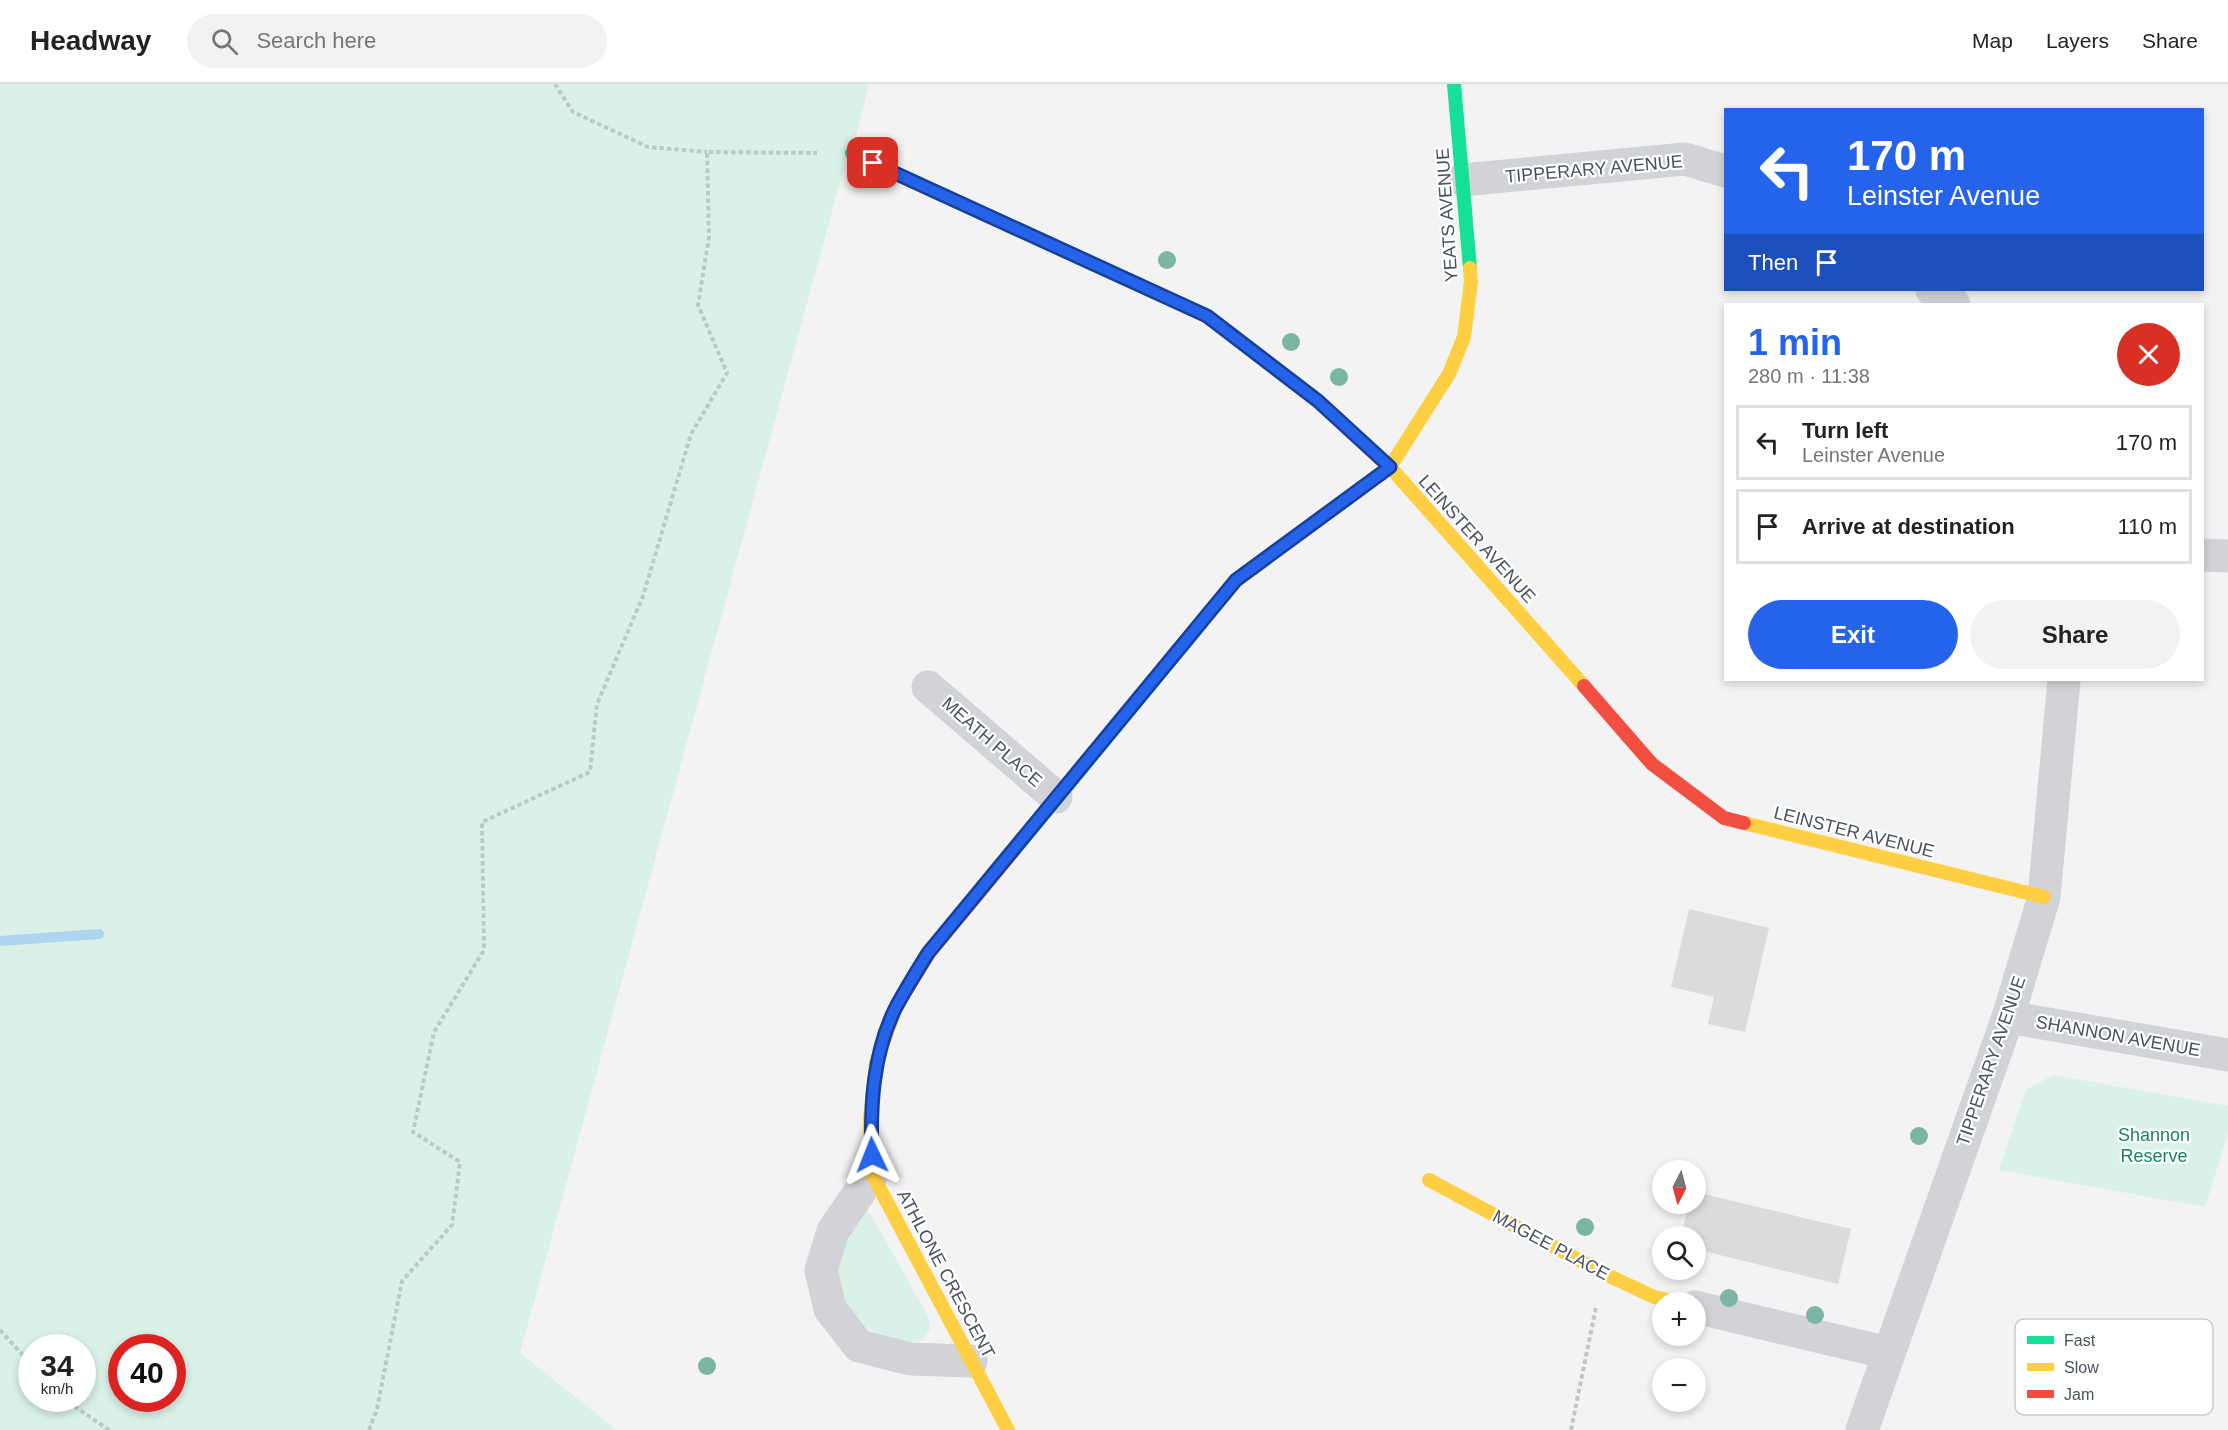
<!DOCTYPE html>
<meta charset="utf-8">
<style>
body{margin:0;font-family:Helvetica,sans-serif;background:#f2f2f2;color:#222;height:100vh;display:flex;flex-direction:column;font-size:22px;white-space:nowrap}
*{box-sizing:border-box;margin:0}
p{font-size:20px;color:#767676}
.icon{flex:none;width:33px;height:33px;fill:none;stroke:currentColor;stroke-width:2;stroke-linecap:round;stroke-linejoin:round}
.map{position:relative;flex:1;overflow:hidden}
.side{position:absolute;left:1724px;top:219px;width:480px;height:378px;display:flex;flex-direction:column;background:#fff;border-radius:0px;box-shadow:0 3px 9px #0003}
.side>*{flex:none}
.banner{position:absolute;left:1724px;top:24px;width:480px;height:183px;border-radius:0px;box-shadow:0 3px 9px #0003;background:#2563eb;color:#fff;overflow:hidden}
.needle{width:39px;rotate:186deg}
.tools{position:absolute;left:1652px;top:1076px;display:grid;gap:12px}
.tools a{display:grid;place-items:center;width:54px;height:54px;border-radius:50%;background:#fff;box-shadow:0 3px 9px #0003;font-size:30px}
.speed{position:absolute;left:18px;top:1250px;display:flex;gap:12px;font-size:30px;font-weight:700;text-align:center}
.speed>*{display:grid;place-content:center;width:78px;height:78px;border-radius:50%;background:#fff;box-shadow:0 3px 9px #0003;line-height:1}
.speed small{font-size:15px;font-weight:400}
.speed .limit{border:9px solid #d22;background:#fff;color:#111}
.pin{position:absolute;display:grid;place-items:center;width:51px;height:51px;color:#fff;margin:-26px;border-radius:12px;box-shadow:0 3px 9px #0006}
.me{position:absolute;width:66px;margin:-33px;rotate:358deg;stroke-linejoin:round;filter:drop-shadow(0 0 4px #0008)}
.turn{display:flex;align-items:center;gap:21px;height:126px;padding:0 24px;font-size:27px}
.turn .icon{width:78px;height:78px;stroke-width:2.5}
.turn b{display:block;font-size:42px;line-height:51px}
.then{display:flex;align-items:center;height:57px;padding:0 24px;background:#0003;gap:12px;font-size:22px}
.round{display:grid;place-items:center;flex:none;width:63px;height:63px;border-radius:32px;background:#f2f2f2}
.summary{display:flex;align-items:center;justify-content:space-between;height:102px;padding:0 24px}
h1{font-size:36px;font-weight:700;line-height:45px;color:#2563eb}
.cta{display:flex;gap:12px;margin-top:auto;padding:12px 24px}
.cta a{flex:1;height:69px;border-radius:36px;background:#2563eb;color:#fff;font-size:24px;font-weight:700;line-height:69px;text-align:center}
.cta a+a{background:#f2f2f2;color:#222}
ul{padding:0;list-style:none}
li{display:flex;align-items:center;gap:18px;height:75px;margin:0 12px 9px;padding:0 12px;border:3px solid #e0e0e0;border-radius:0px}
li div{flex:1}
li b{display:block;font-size:22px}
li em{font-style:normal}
header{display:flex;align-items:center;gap:36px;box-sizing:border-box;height:84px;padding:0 30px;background:#fff;border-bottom:2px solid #e0e0e0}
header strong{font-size:28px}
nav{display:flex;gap:33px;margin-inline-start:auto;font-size:21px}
.search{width:420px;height:54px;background:#f2f2f2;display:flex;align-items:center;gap:15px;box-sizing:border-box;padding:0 21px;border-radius:33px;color:#767676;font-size:22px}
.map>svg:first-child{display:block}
.green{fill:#d9f1e7;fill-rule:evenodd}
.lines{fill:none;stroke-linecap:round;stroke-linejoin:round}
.stream{stroke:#aed5ef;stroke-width:10}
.building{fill:#dadbdd}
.path{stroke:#bdc8c8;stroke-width:4;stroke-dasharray:4.5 3;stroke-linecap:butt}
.street{stroke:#d1d3d6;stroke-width:33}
.fast{stroke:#16e098;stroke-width:14}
.slow{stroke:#ffcf43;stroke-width:14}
.jam{stroke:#f24e42;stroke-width:14}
.tree{fill:#7bb6a4}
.route-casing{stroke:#184099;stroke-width:15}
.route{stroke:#2563eb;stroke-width:10}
.labels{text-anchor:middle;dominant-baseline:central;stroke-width:4.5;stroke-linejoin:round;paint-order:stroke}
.street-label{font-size:18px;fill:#4a5160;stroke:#fff}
.park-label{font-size:18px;fill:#188463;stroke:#fff}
.key{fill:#fff;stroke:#c9cbcf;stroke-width:1.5}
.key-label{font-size:16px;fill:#4a5160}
</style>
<header>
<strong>Headway</strong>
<div class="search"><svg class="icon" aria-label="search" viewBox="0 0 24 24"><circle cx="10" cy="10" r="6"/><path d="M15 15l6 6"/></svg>Search here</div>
<nav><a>Map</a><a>Layers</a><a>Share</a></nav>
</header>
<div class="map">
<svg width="2228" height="1346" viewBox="0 0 2228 1346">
<rect width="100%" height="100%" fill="#f3f3f3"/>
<path class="green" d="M0 0H869L852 69 842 91 520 1269 617 1346H0ZM32 1263H82V1314H32ZM122 1263H172V1314H122Z
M2053 991 2228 1022V1049L2205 1123 1999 1086 2026 1006Z
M863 1122 874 1136 929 1234 930 1245 923 1256C890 1265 869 1245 844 1227L836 1178Z"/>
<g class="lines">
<path class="stream" d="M0 857 99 850"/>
</g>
<path class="building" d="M1689 825 1769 844 1745 948 1708 940 1714 913 1671 903Z
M1695 1108 1851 1145 1838 1200 1695 1165V1152H1681L1689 1119H1695Z"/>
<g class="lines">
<path class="path" d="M555 0 573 28 648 63 707 68
M0 1246 32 1281
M62 1314 109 1346
M369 1346 377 1325 402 1197 452 1141 460 1078 413 1048 434 948 484 866 482 738 590 688 597 620 643 512 691 350 727 289 698 221 709 153 707 68 817 69
M1571 1346 1596 1223"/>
<path class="street" d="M1462 96 1685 75 1725 87
M1932 206 1954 220
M2202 471 2228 472
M928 603 1056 713
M2008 933 2228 971
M872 1090 833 1147 821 1186 830 1225 859 1262 910 1275 971 1277
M1695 1223 1888 1269
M1862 1346 2008 933 2044 813 2064 596"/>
<path class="fast" d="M1454 0 1470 184
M852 69 1207 232 1297 301
M1014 766 1202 538"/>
<path class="slow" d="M1297 301 1318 317 1390 383 1584 602
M1202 538 1236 497 1390 383 1449 290 1464 253 1471 198 1470 184
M1744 739 2044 813
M897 921 876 979 870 1034 872 1090 1008 1346
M1429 1096 1603 1189 1654 1213 1675 1218"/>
<path class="jam" d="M1584 602 1652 680 1724 734 1744 739
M897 921 929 869 1014 766"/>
</g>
<g class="tree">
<circle cx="1167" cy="176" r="9"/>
<circle cx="1291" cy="258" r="9"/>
<circle cx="1339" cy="293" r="9"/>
<circle cx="1919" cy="1052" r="9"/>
<circle cx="1585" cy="1143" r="9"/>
<circle cx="1729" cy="1214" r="9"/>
<circle cx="1815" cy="1231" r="9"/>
<circle cx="707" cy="1282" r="9"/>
</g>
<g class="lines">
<defs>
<path id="route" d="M872 1071C870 1022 873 970 895 925 905 906 917 887 928 869L1236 496 1390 383 1318 317 1207 232 873 79"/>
</defs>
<use href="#route" class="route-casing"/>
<use href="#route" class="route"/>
</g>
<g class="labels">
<g class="street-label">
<text transform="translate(1594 85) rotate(-5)">TIPPERARY AVENUE</text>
<text transform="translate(1447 131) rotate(-94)">YEATS AVENUE</text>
<text transform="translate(1477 455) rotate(48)">LEINSTER AVENUE</text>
<text transform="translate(992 658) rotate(41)">MEATH PLACE</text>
<text transform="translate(1854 748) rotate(14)">LEINSTER AVENUE</text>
<text transform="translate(2118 952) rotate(10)">SHANNON AVENUE</text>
<text transform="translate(1991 977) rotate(-71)">TIPPERARY AVENUE</text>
<text transform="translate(1551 1161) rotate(28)">MAGEE PLACE</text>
<text transform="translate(946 1190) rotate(62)">ATHLONE CRESCENT</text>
</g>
<g class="park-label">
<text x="2154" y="1051">Shannon<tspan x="2154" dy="21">Reserve</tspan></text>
</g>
</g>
<rect x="2015" y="1235" width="198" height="96" rx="9" class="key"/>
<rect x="2027" y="1252" width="27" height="8" fill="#16e098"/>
<rect x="2027" y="1279" width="27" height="8" fill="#ffcf43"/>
<rect x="2027" y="1306" width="27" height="8" fill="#f24e42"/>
<g class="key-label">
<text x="2064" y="1262">Fast</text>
<text x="2064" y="1289">Slow</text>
<text x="2064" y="1316">Jam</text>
</g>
</svg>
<div class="tools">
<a><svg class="needle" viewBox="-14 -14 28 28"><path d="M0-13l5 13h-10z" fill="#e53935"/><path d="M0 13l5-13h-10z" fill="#767676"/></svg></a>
<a><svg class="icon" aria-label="search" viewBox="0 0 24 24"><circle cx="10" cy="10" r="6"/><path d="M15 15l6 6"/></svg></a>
<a>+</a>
<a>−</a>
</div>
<div class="speed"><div>34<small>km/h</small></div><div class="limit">40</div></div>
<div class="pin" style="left:873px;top:79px;background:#d93025"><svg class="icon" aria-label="arrive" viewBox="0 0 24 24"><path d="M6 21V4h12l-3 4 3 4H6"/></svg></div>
<svg class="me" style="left:872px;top:1071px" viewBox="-20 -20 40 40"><path d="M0-17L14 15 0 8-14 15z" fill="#2563eb" stroke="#fff" stroke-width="4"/></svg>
<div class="banner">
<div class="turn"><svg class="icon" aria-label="left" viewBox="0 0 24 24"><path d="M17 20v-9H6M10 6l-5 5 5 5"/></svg><div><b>170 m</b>Leinster Avenue</div></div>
<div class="then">Then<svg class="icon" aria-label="arrive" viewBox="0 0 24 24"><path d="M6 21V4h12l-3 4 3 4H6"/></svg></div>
</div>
<section class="side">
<div class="summary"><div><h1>1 min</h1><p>280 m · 11:38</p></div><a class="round" style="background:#d93025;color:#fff"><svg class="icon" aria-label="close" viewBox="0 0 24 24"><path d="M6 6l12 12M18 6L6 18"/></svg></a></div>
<ul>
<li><svg class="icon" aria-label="left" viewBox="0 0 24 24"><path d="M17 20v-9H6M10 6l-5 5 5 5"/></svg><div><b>Turn left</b><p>Leinster Avenue</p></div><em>170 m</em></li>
<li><svg class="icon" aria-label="arrive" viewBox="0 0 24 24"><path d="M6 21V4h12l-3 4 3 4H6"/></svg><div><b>Arrive at destination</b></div><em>110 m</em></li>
</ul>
<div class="cta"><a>Exit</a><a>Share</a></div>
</section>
</div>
